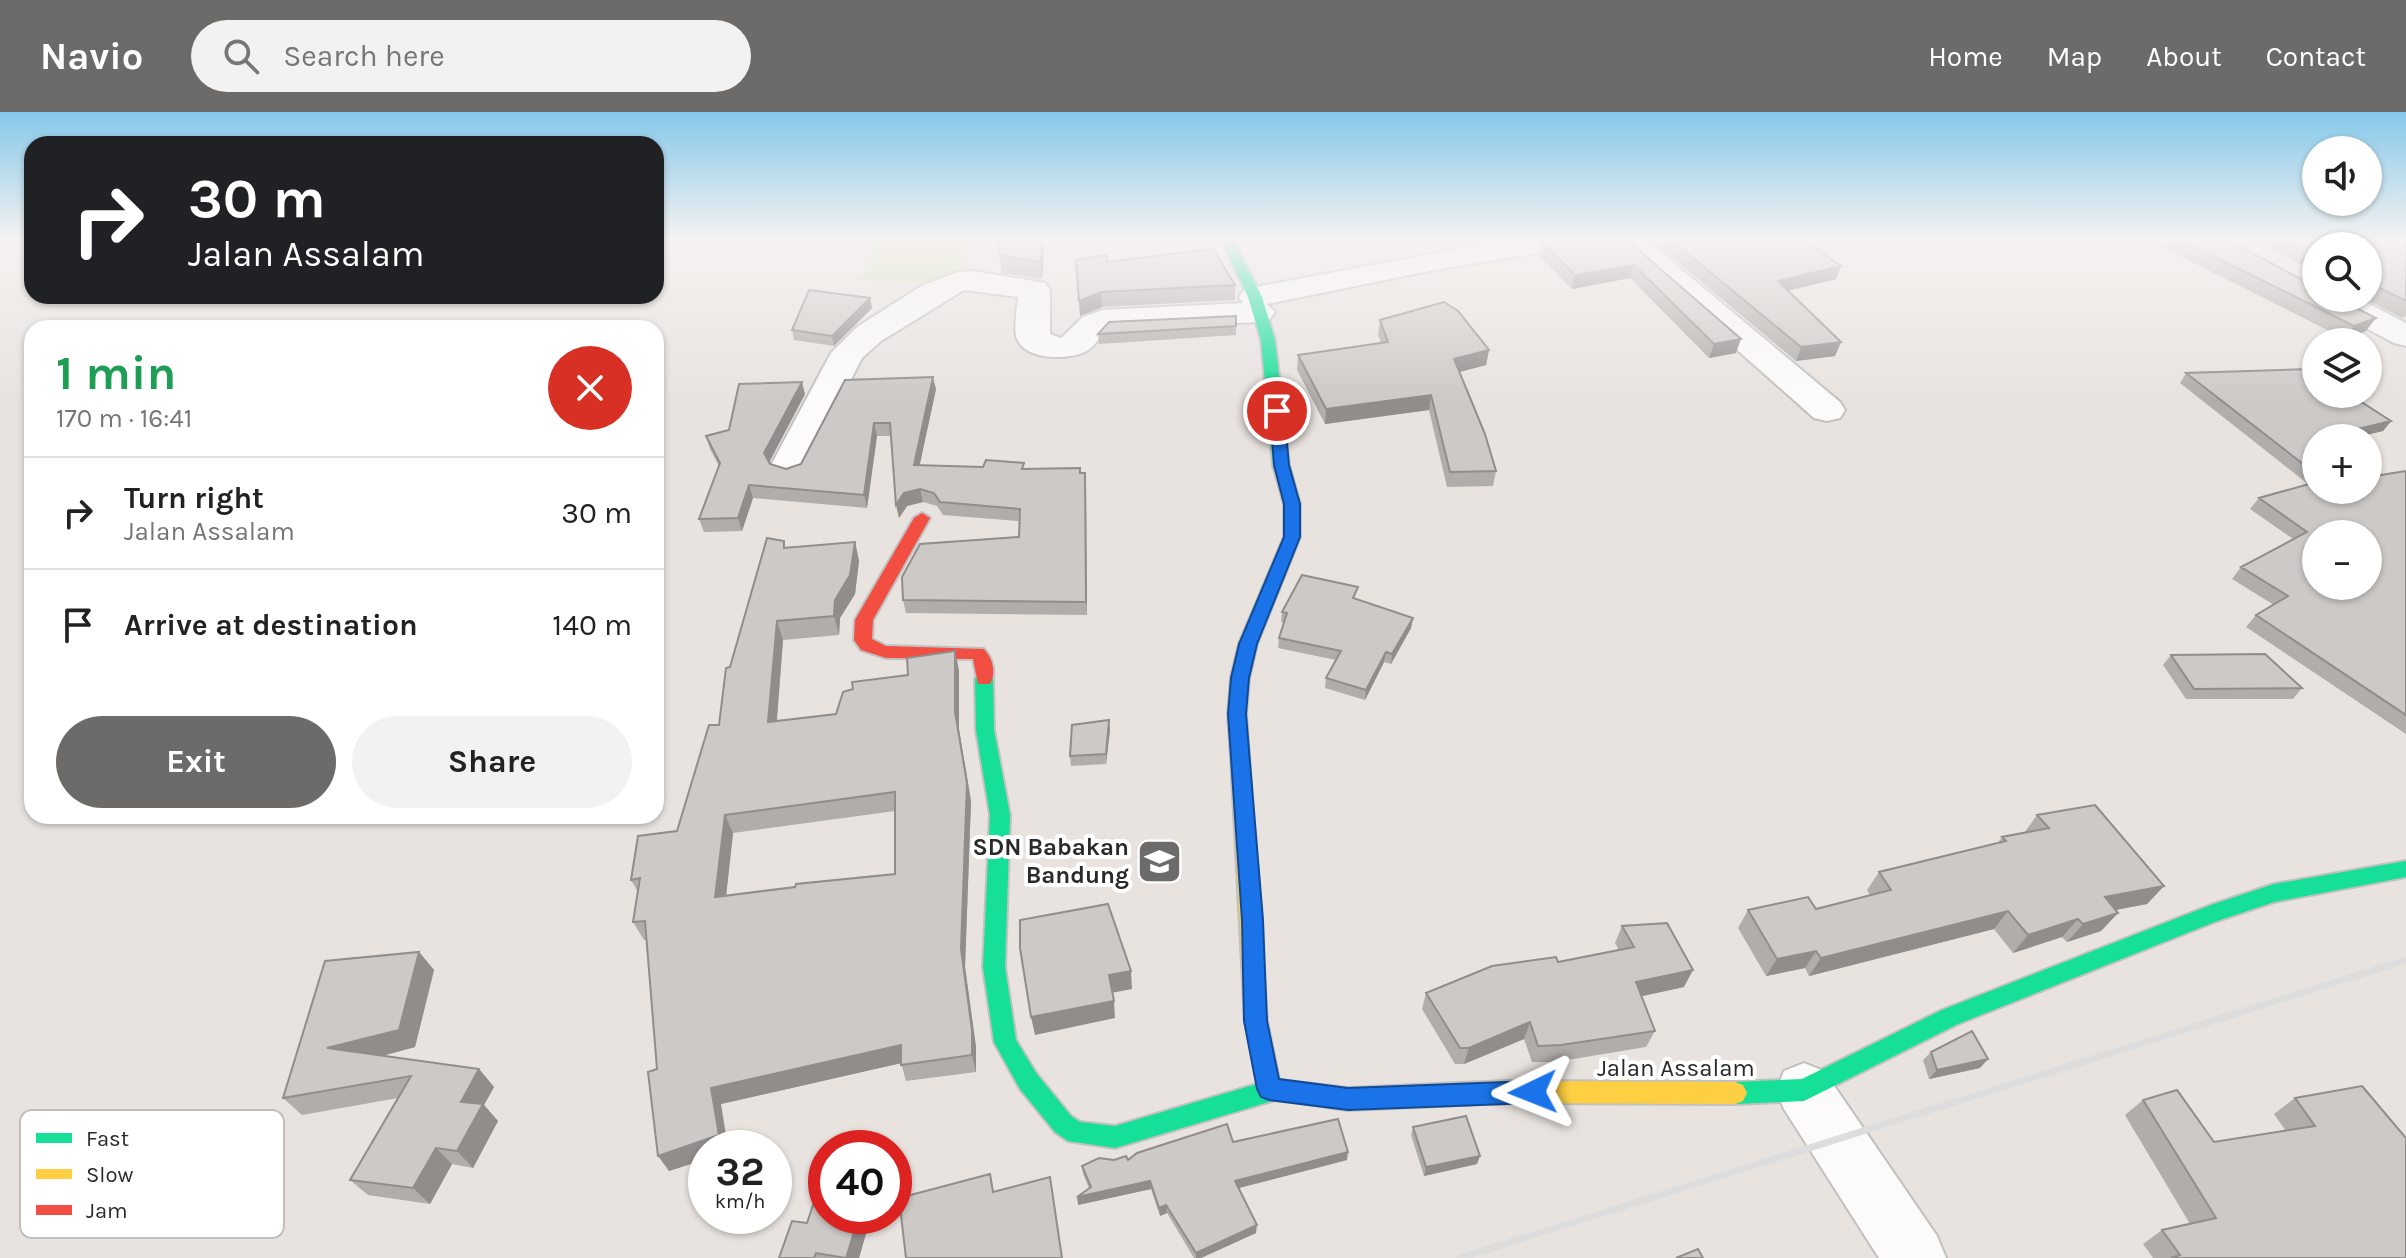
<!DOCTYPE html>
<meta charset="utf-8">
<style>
body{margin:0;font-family:Karla,sans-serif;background:#f2f2f2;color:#222;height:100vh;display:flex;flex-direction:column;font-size:30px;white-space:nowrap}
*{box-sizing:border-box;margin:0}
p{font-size:26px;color:#767676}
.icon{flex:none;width:44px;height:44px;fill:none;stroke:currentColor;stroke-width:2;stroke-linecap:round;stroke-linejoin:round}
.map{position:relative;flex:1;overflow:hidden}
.details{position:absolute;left:24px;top:208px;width:640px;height:504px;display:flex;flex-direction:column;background:#fff;border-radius:24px;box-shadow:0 2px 6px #0004}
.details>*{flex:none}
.hud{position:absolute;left:24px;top:24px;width:640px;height:168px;border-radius:24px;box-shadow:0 2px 6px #0004;background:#202124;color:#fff;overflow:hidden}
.controls{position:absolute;left:2302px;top:24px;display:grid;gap:16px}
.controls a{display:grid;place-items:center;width:80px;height:80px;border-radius:50%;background:#fff;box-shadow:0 2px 6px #0004;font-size:40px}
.speed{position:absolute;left:688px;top:1018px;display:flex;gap:16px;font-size:40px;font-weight:700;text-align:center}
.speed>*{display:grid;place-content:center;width:104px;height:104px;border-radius:50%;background:#fff;box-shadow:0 2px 6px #0004;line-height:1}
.speed small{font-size:20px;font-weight:400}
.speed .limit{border:12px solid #d22;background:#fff;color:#111}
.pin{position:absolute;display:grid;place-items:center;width:68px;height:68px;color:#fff;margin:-34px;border:4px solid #fff;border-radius:50%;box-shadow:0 2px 8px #0007}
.me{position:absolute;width:88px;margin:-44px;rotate:268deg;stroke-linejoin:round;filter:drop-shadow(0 0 6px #0008)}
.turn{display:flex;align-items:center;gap:28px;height:168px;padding:0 32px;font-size:36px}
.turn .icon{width:104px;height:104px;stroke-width:2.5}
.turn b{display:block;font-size:56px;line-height:68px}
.round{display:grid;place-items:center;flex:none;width:84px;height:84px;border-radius:42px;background:#f2f2f2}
.overview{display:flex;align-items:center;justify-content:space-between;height:136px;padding:0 32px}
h1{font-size:48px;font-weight:700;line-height:60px;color:#1e9e55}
.cta{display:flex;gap:16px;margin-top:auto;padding:16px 32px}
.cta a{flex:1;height:92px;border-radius:48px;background:#6c6b69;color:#fff;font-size:32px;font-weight:700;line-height:92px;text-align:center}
.cta a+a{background:#f2f2f2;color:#222}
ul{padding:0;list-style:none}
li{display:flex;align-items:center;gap:24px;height:112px;padding:0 32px;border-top:2px solid #e0e0e0}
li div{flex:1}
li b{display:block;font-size:30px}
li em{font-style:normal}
header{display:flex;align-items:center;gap:48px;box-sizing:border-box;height:112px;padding:0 40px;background:#6c6b69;color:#fff}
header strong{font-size:38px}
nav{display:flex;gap:44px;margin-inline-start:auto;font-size:28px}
.search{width:560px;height:72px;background:#f2f2f2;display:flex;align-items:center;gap:20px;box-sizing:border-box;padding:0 28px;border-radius:44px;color:#767676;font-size:30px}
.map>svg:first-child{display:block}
.green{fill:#d1e4b7}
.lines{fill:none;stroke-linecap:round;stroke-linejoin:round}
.street-casing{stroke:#c1c1c1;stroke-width:4}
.fast-casing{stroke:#c1c1c1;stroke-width:4}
.slow-casing{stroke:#c1c1c1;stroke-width:4}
.jam-casing{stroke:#c1c1c1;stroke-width:4}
.street{fill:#fcfbfa;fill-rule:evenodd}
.fast{fill:#16e098;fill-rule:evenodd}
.slow{fill:#ffcf43;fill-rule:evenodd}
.jam{fill:#f24e42;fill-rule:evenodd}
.rail{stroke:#ddddde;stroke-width:7}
.wall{fill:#b0adaa;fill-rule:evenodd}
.shaded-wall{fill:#908d8b}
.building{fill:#cdc9c6;stroke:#908d8b;stroke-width:2;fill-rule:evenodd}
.route{fill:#1a73e8;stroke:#114b97;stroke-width:2}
.labels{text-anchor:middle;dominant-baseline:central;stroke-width:8;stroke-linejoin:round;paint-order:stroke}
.poi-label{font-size:24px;font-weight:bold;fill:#2a2a2a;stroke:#fff;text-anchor:end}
.street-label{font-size:24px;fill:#2a2a2a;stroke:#fff}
.key{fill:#fff;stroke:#bfbfbf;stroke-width:2}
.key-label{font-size:22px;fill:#2a2a2a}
</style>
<header>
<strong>Navio</strong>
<div class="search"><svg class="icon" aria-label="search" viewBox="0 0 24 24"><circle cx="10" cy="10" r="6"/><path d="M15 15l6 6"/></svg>Search here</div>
<nav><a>Home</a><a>Map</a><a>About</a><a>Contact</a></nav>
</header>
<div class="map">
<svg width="2406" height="1146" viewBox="0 0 2406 1146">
<rect width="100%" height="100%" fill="#e8e3df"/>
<path class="green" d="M874 127H970L955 165 939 171 859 168 870 153Z"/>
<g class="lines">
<defs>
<path id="street" d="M1511 127H1583L1579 133 1568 136 1434 158 1267 192 1275 200 1270 207 1259 210 1108 217C1100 224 1095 235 1085 240 1067 248 1023 249 1016 224 1014 213 1017 196 1018 185L964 178 881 229 862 246 802 363 789 367 776 363 770 355 831 241 857 215 923 173 958 160 974 159 1045 171 1050 178V222L1061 226 1083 205 1102 198 1243 191 1239 185 1244 178 1255 175Z
M1612 127H1645L1840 290 1845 298 1840 306 1827 309 1814 306Z
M2318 186H2358L2406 211V234L2394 231 2323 193Z
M1804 951 1824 959 1937 1124 1946 1146H1879L1784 997 1776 978 1784 959Z"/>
<path id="fast" d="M1221 127H1233L1262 185 1275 228 1289 353 1300 392V425L1257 532 1249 566 1246 602 1249 644 1247 649H1233L1231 644 1228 602 1231 566 1239 532 1284 425V392L1273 353 1261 228 1248 185Z
M984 560 993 567 994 618 1010 703 1005 855 1016 928 1036 961 1071 1004 1080 1010 1115 1014 1274 967 1282 970 1286 978 1282 986 1115 1036 1068 1029 1055 1020 1020 977 994 930 983 855 990 703 976 618 975 567Z
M2406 749V765L2274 790 2217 809 1958 912 1804 989 1735 992 1727 989 1723 981 1727 973 1735 970 1802 967 1942 898 2211 793 2274 772Z"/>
<path id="slow" d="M1240 637 1247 639 1249 644 1267 909 1279 968 1348 976 1507 969 1735 970 1743 973 1747 981 1743 989 1735 992 1507 991 1348 998 1261 985 1245 909 1231 644 1233 639Z"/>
<path id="jam" d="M922 401 930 406 873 508 872 527 886 534 984 537C992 546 997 560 990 572H978L973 547 886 546 861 538 854 528 855 508 914 406Z"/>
</defs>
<use href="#street" class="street-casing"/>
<use href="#fast" class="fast-casing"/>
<use href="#slow" class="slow-casing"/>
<use href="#jam" class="jam-casing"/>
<use href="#street" class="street"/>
<use href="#fast" class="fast"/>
<use href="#slow" class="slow"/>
<use href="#jam" class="jam"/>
<path class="rail" d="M1460 1146 2406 848"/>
</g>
<path class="wall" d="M999 127H1045L1042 167 1002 161 997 133Z
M1626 127 1736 241 1709 246 1630 166 1572 177 1539 144 1542 130Z
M1650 127H1803L1841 154 1836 167 1788 179 1841 230 1835 244 1796 249Z
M2146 127H2225L2366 219 2345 227Z
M2252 127H2406V204L2402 206 2364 186H2368V134H2316V161Z
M1107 150 1235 173V188L1102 195 1080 204Z
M872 196 834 234 794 228 792 218Z
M1236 204V223L1099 232 1098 222Z
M1380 208 1489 238 1486 253 1459 260 1496 359 1493 374 1447 375 1429 298 1325 312 1297 258 1298 243 1381 231 1378 223Z
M2186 261 2391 309 2383 319 2353 326H2316V335H2314L2316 346V378L2406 359V622L2246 515 2256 503 2274 493 2232 467 2241 455 2293 427 2250 397 2259 386 2308 372 2180 271Z
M936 277 919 354 1024 357 1080 356 1081 361H1085L1087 503 906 501 903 488 1019 425V409L943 403 937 394 923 390 907 394 899 406 891 324H877L867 396 753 386 742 419 704 420 699 407 719 354 710 337 706 324 729 318 805 282 769 351 770 352 786 357 801 352Z
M855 430 859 449 855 482 840 506 839 523 783 528 777 609 836 602 959 558V618L971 689 965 855 976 935V960L906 969 901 951 721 992 706 1036V1047L669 1059 657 957 646 828H644L633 810 638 780 631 768 677 719 719 613 730 555 786 435ZM895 699V762L726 784 733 721Z
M1356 487 1413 506 1411 516 1391 552 1384 550 1365 588 1325 576 1326 566 1336 548 1278 536 1279 526 1284 511 1281 510 1282 500Z
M2171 543 2302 576 2293 587H2186L2163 553Z
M1110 618 1106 652 1071 654 1070 644Z
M2037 703 2164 774 2147 792 2115 798 2118 801 2101 819 2067 830 2062 825 2013 841 1994 817 1809 864 1805 856 1766 864 1738 816 1748 798 1816 797 1870 783 1867 778 1879 760 1998 731 2002 725 2024 721Z
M1622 814 1684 875 1642 884 1655 919 1646 935 1555 950H1532L1524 927 1464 952H1455L1422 897 1426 881 1558 850 1619 838 1615 831Z
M419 840 434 858 415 935 382 944 479 957 494 975 484 993 498 1009 473 1056 452 1052 430 1092 368 1083 350 1068 398 986 302 1003 283 986Z
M1931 940 1980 956 1929 967 1923 948Z
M2362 974 2406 1146H2153L2143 1132 2162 1118 2190 1112 2125 1003 2143 988 2214 1030 2286 1019 2274 1002 2295 986Z
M1413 1015 1477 1052 1424 1064 1411 1023Z
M1233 1030 1347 1048 1239 1076 1256 1121 1201 1146H1194L1167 1101 1160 1104 1151 1077 1078 1093 1089 1076 1083 1062 1082 1054 1114 1048H1128Z
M826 1104H871L859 1146H779Z"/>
<path class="shaded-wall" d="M1042 127H1045L1042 167 1040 150Z
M1634 153 1630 166 1572 177 1575 163Z
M1841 154 1836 167 1773 182 1778 169Z
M1101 180 1102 195 1080 204 1079 189Z
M870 186 872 196 834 234 832 224Z
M2376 206 2366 219 2345 227 2354 214Z
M1741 227 1736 241 1709 246 1714 232Z
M1841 230 1835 244 1796 249 1801 235Z
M1489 238 1486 253 1452 262 1454 247Z
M933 265 936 277 917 366 914 353Z
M802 270 805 282 767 354 764 341Z
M1431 283 1429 298 1325 312 1326 297Z
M2391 309 2383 319 2353 326H2319Z
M874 311 877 324 867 396 864 383Z
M1085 361 1086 374 1087 503 1086 490Z
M749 373 753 386 742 419 738 406Z
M920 377 923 390 907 394 899 406 896 393 904 381Z
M855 430 859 449 855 482 840 506 839 523 834 504 835 488Z
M1413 506 1411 516 1391 552 1392 542Z
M777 509 783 528 775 629 768 610Z
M955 539 959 558V618L971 689 965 855 976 935V960L972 943 961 837 955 600Z
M1386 540 1384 550 1365 588 1366 578Z
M1109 608 1110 618 1106 652V642Z
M725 703 733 721 724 803 715 785Z
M2164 774 2147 792 2089 803 2105 785Z
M2008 799 1994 817 1809 864 1821 846Z
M2118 801 2101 819 2067 830 2083 812Z
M2078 807 2062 825 2013 841 2028 823Z
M1816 839 1805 856 1766 864 1777 847Z
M419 840 434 858 415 935 345 954 327 936Z
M1693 858 1684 875 1629 887 1636 870Z
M1131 859 1132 877 1111 881 1109 863Z
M1114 889 1115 906 1035 923 1031 905Z
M1530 910 1524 927 1464 952 1469 936Z
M901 933 906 950 721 992 728 1036H706V1047L669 1059 658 1044 711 976Z
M1988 947 1980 956 1929 967 1937 958Z
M479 957 494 975 484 993 498 1009 473 1056 457 1039 461 990Z
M436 1036 452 1052 430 1092 413 1076Z
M1348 1040 1347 1048 1235 1077V1069Z
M1480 1044 1477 1052 1424 1064 1426 1055Z
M1150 1069 1151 1077 1078 1093 1077 1085Z
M1166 1093 1167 1101 1160 1104 1159 1096Z
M859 1104H871L859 1146H846Z
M1257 1113 1256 1121 1201 1146H1196V1141Z"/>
<path class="building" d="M999 127H1042L1040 150 1000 143 997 133Z
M1558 127H1626L1741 227 1714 232 1634 153 1575 163 1542 130Z
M1670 127H1803L1841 154 1778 169 1841 230 1801 235Z
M2179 127H2226L2312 173H2316V186H2337L2376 206 2354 214Z
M2285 127H2406V189L2368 170V134H2316V143Z
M1213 137 1235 173 1101 180 1079 189 1076 148 1106 143 1107 150Z
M809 178 870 186 832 224 792 218Z
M1444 190 1458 199 1489 238 1454 247 1485 322 1496 359 1450 360 1431 283 1326 297 1298 243 1388 230 1380 208Z
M1236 204V214L1098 222 1109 210Z
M2310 257 2316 261V282H2349L2391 309 2312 328 2316 346V362L2186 261Z
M933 265 914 353 983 355 986 348 1024 351 1022 357 1080 356V361H1085L1086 490 903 488 902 465 920 432 1019 425 1020 397 940 390 934 381 920 377 904 381 896 393 890 311H874L864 383 749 373 738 406 699 407 720 351 706 324 729 318 739 272 802 270 764 341 770 352 786 357 801 352 845 268Z
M2406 359V603L2256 503 2288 484 2241 455 2307 420 2259 386 2316 370V378H2368V365ZM2316 422H2368V474H2316Z
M767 426 784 429V436L855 430 850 463 835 488 834 504 777 509 768 610 836 602 843 580 853 577 852 570 908 563 907 546 955 539V600L967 671 961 837 972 918V943L901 953V933L711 976 719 1023 658 1044 648 960 657 957 645 809 633 810 640 766 631 768 638 724 677 719 709 613H719L726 556 730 555ZM895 680V762L796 772 795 775 715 785 725 703Z
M1302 463 1358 475 1353 486 1413 506 1392 542 1386 540 1366 578 1326 566 1341 539 1279 526 1287 501 1282 500Z
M2265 542 2302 576 2194 577 2171 543Z
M1109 608 1106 642 1070 644 1072 613Z
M2095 693 2164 774 2105 785 2118 801 2083 812 2078 807 2028 823 2008 799 1821 846 1816 839 1777 847 1748 798 1808 785 1816 797 1891 778 1879 760 2006 729 2002 725 2049 716 2037 703Z
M1108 792 1131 859 1109 863 1114 889 1031 905 1020 836V808Z
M1667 811 1693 858 1636 870 1655 919 1561 933 1538 934 1530 910 1469 936H1460L1426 881 1492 854 1556 845 1558 850 1634 835 1622 814Z
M419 840 399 918 327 936 479 957 461 990 483 992 457 1039 436 1036 413 1076 350 1068 411 964 283 986 325 849Z
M1972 919 1988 947 1937 958 1931 940Z
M2362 974 2406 1026V1146H2171L2180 1143 2162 1118 2216 1106 2143 988 2177 978 2214 1030 2315 1014 2295 986Z
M1466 1004 1480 1044 1426 1055 1413 1015Z
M1338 1007 1348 1040 1235 1069 1257 1113 1196 1141 1166 1093 1159 1096 1150 1069 1077 1085 1091 1075 1082 1054 1099 1046 1114 1048 1126 1044 1128 1048 1137 1041 1227 1012 1233 1030Z
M990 1062 993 1080 1050 1065 1062 1146H906L899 1086Z
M819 1075 826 1076V1104H859L846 1146 816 1141 814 1146H779L792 1109 807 1111Z
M1698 1137 1703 1146H1676Z"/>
<linearGradient id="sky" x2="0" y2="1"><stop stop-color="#85c8e9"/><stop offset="0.44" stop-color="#f5f2f1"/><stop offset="1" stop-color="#f5f2f1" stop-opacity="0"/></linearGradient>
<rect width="2406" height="288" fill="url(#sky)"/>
<path class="route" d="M1277 295 1284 299 1289 353 1300 392V425L1257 532 1249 566 1246 602 1263 808 1267 909 1279 967 1348 976 1533 969 1541 972 1545 980 1541 988 1533 991 1348 998 1269 988 1261 985 1257 977 1244 909 1242 808 1228 602 1231 566 1239 532 1284 425V392L1274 353 1270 299Z"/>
<defs>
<symbol id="school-square" viewBox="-11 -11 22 22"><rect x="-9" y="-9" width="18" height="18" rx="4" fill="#6c6b69" stroke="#fff"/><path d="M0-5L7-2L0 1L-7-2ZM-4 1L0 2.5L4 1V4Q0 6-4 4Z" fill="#fff"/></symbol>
</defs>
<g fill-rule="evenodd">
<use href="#school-square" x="1134" y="724" width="51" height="51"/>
</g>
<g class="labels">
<g class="poi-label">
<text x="1129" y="735">SDN Babakan<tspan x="1129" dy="28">Bandung</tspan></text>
</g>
<g class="street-label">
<text x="1676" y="956">Jalan Assalam</text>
</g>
</g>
<rect x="20" y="998" width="264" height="128" rx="12" class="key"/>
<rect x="36" y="1021" width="36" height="10" fill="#16e098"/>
<rect x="36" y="1057" width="36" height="10" fill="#ffcf43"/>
<rect x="36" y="1093" width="36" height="10" fill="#f24e42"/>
<g class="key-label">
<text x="86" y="1034">Fast</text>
<text x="86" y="1070">Slow</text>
<text x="86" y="1106">Jam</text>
</g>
</svg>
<div class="controls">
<a><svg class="icon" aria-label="sound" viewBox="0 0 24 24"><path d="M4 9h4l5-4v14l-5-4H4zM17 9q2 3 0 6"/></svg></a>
<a><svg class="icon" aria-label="search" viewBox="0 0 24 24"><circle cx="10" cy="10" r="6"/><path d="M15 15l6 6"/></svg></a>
<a><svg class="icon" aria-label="layers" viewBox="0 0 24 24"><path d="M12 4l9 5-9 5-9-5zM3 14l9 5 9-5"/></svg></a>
<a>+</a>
<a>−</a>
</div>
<div class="speed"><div>32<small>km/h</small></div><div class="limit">40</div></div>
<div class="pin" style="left:1277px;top:299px;background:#d93025"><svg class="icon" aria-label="arrive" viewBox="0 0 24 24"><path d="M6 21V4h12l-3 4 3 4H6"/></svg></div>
<svg class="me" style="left:1533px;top:980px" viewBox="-20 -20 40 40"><path d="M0-17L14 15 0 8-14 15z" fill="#1a73e8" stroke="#fff" stroke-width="4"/></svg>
<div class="hud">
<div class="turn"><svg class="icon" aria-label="right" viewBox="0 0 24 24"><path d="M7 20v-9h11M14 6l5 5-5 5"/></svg><div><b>30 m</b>Jalan Assalam</div></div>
</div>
<section class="details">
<div class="overview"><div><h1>1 min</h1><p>170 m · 16:41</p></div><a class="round" style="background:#d93025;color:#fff"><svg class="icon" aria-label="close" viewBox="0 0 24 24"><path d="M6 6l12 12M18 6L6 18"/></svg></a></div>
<ul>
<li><svg class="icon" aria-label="right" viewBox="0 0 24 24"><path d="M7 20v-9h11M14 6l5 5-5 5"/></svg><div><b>Turn right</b><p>Jalan Assalam</p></div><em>30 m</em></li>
<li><svg class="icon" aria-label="arrive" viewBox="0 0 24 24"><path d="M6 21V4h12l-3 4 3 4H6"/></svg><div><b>Arrive at destination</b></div><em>140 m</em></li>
</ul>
<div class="cta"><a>Exit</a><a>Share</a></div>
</section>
</div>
